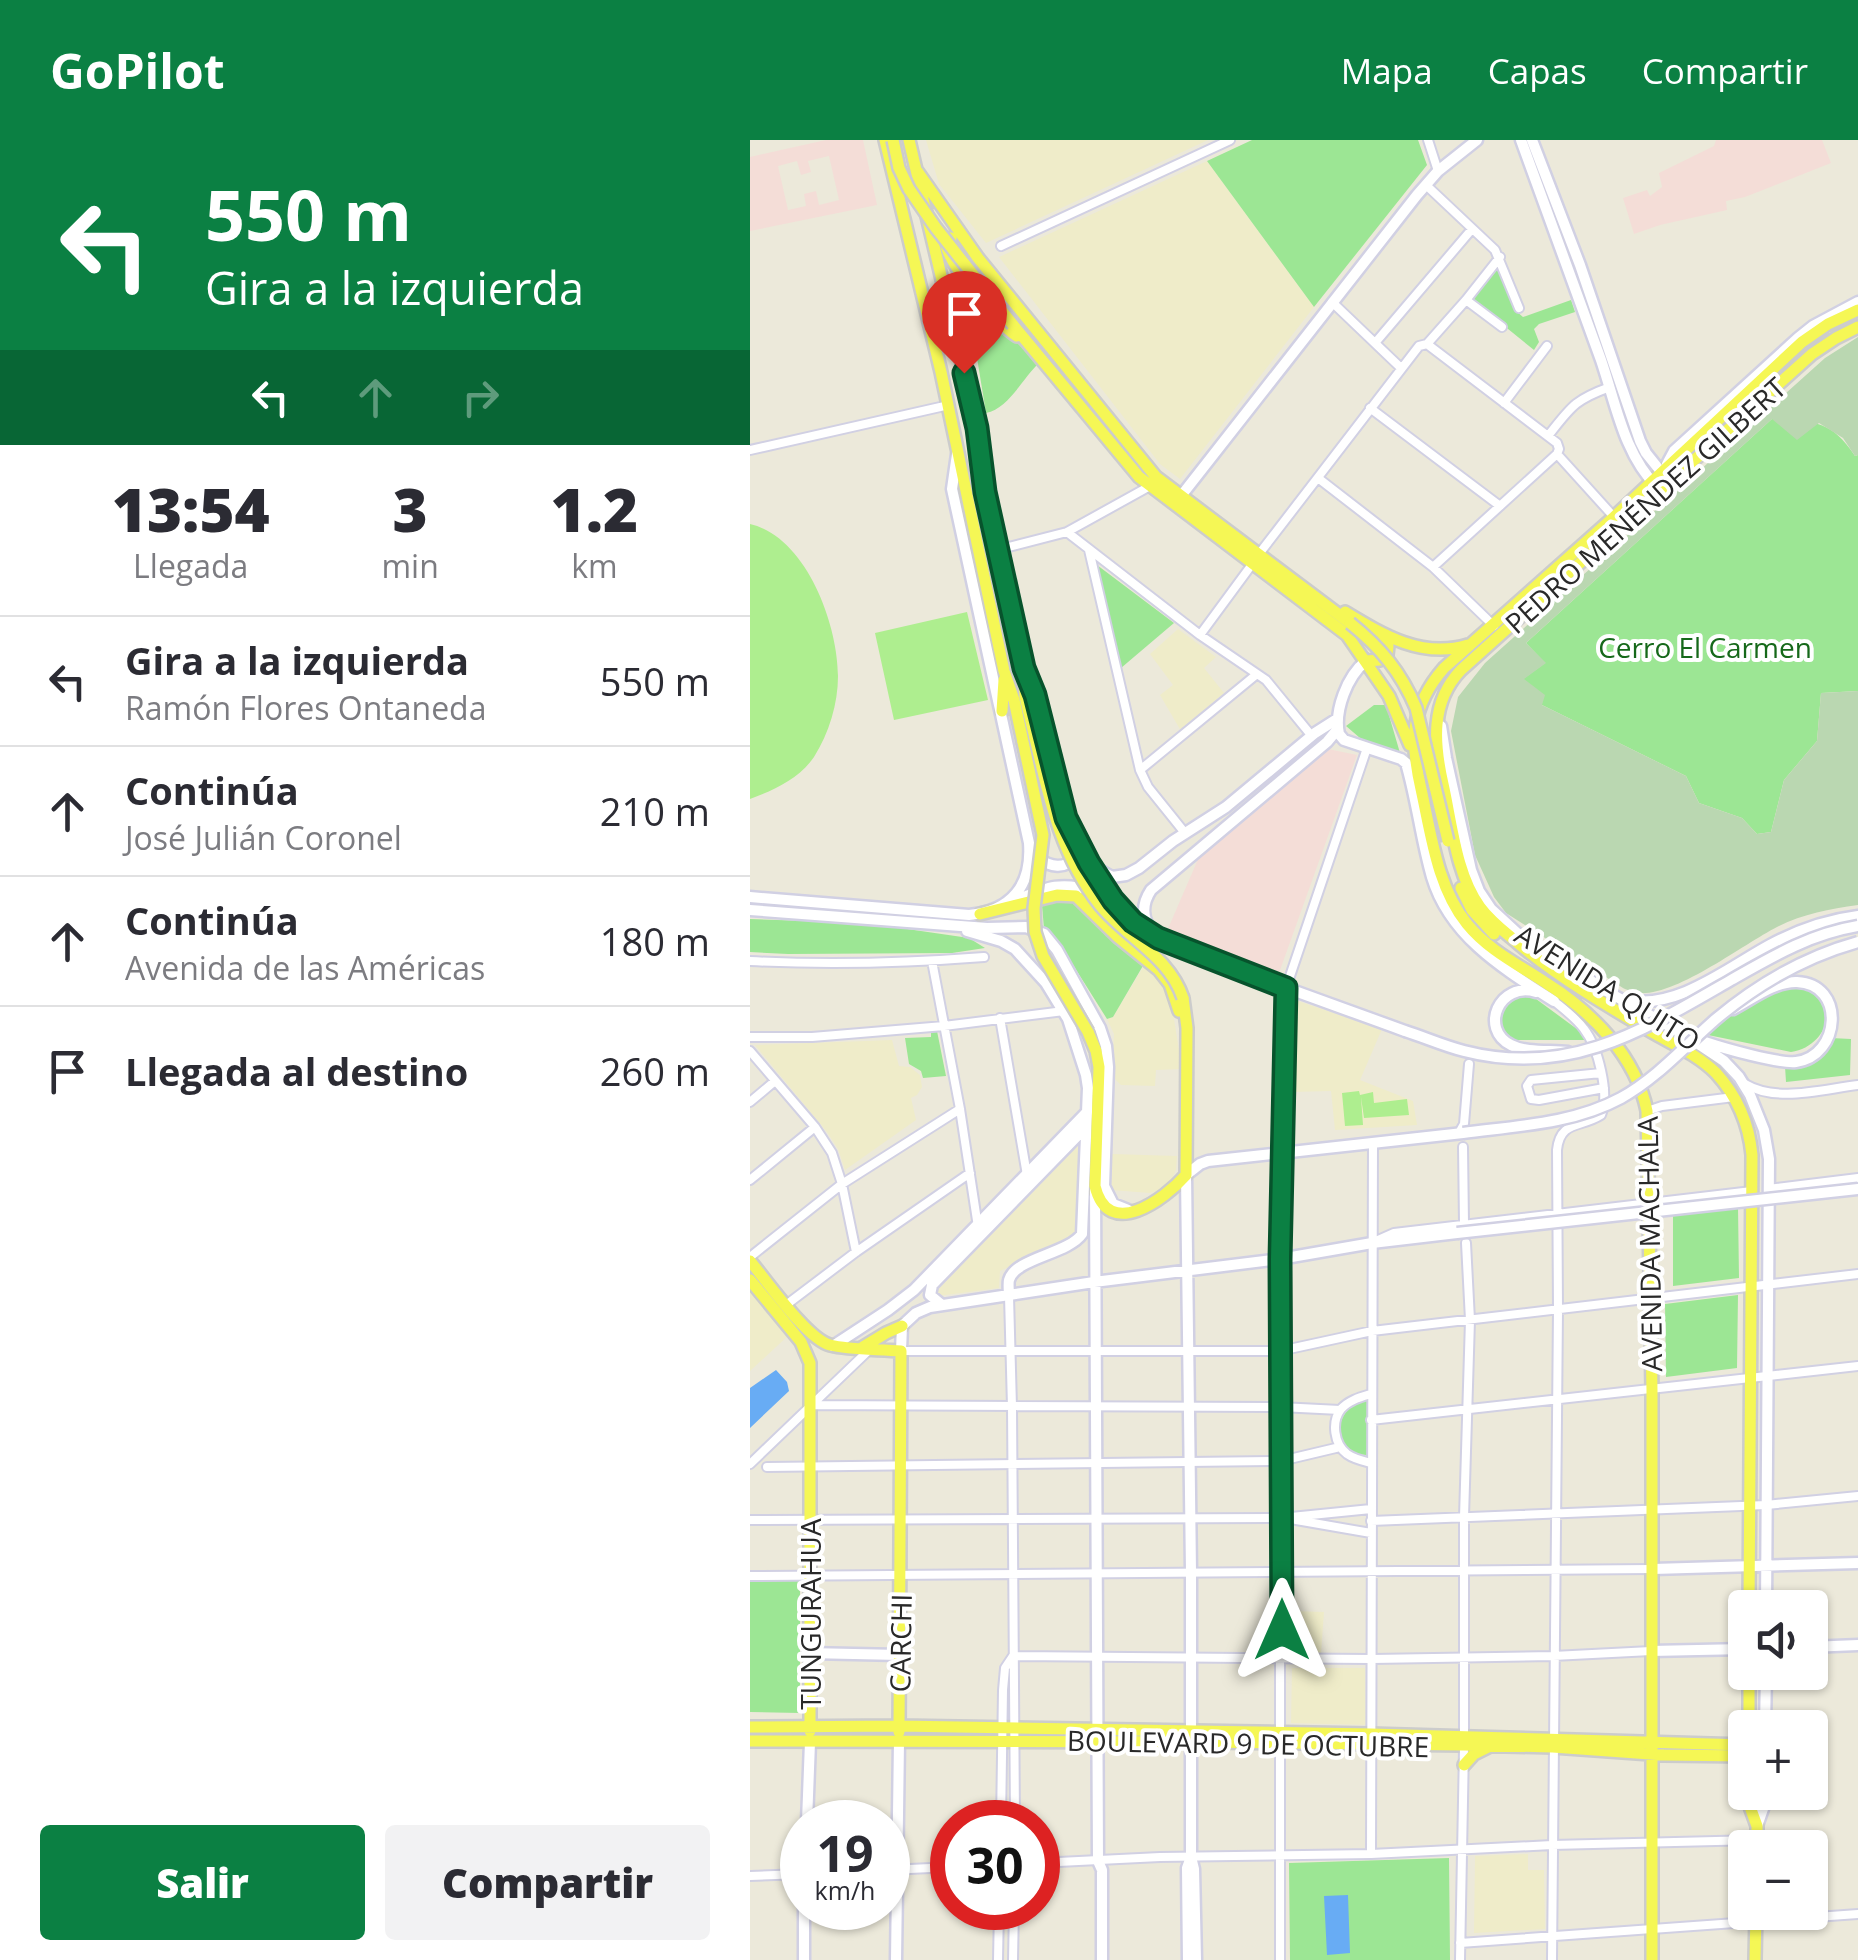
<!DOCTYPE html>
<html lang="es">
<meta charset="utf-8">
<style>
body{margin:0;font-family:"Open Sans",sans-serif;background:#f2f2f3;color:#2b2b33;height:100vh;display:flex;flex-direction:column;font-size:38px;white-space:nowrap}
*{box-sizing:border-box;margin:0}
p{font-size:32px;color:#7c7c81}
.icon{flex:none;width:55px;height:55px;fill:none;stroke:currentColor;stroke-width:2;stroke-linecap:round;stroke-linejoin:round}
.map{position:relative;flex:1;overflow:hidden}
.drawer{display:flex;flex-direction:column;background:#fff;width:750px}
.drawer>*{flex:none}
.guide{background:#0b8043;color:#fff;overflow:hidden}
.buttons{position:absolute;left:978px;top:1450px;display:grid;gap:20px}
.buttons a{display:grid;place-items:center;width:100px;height:100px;border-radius:10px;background:#fff;box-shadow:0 2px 8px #0004;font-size:50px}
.speed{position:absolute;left:30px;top:1660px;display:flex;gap:20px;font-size:50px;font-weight:700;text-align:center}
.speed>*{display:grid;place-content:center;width:130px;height:130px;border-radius:50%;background:#fff;box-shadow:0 2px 8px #0004;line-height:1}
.speed small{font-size:25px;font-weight:400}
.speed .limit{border:15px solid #d22;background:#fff;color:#111}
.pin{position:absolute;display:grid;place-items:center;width:85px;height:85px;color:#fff;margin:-102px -42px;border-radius:50% 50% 50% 0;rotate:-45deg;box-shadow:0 0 10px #0007}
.pin .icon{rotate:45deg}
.me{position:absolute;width:110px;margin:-55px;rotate:0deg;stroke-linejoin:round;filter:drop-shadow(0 0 8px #0008)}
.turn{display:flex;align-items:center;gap:35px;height:210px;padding:0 40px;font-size:45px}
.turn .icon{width:130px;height:130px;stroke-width:2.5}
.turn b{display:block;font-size:70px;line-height:85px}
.lanes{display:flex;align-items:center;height:95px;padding:0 40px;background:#0003;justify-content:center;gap:50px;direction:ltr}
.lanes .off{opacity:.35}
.eta{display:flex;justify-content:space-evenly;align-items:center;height:170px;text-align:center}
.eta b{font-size:60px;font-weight:800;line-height:70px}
.button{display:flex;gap:20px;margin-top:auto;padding:20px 40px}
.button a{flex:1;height:115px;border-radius:10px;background:#0b8043;color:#fff;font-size:40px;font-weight:800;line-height:115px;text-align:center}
.button a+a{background:#f2f2f3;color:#2b2b33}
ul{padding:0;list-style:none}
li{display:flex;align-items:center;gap:30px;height:130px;padding:0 40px;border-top:2px solid #e1e1e2}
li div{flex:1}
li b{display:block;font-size:38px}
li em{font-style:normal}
header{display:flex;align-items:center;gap:60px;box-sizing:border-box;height:140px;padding:0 50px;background:#0b8043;color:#fff}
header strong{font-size:48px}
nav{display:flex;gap:55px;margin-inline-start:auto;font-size:35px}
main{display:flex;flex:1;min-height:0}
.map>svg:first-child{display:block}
.education{fill:#efecc9}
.medical{fill:#f4ddd7;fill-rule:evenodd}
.green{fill:#9ce694}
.cemetery{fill:#bad7b1}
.pitch{fill:#aeee8f}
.water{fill:#68acf4}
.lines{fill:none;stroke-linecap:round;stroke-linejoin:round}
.street-casing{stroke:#d1d0e3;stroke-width:12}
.secondary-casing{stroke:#d1d0e3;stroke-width:15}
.primary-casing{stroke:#ccc;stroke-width:16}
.street{stroke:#fff;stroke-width:8}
.secondary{stroke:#fff;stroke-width:10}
.primary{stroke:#f5f755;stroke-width:11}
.secondary-bridge-casing{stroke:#d1d0e3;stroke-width:15;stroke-linecap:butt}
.primary-bridge-casing{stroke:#ccc;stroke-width:16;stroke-linecap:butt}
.secondary-bridge{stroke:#fff;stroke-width:10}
.primary-bridge{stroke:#f5f755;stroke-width:11}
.route-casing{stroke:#07532c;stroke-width:25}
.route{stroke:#0b8043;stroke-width:18}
.labels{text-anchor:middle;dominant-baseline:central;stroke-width:8;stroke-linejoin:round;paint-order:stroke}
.street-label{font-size:28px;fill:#292929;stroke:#fff}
.park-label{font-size:28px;fill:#16691a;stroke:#fff}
</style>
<header>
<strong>GoPilot</strong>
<nav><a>Mapa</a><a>Capas</a><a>Compartir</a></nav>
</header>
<main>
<section class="drawer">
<div class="guide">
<div class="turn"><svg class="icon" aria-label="left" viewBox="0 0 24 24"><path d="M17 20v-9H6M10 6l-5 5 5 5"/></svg><div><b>550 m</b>Gira a la izquierda</div></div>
<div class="lanes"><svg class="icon" aria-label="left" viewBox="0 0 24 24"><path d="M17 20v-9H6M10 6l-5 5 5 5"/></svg><svg class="icon off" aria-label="ahead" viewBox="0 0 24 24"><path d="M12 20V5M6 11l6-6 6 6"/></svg><svg class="icon off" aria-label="right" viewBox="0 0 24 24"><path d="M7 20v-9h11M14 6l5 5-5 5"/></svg></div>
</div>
<div class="eta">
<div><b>13:54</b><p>Llegada</p></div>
<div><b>3</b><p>min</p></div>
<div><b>1.2</b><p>km</p></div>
</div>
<ul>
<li><svg class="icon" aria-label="left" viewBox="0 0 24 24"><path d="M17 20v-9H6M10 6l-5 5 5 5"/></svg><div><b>Gira a la izquierda</b><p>Ramón Flores Ontaneda</p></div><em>550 m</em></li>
<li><svg class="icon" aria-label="ahead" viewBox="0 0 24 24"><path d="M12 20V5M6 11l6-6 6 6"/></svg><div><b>Continúa</b><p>José Julián Coronel</p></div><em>210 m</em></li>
<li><svg class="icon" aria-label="ahead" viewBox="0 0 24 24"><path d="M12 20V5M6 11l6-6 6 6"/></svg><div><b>Continúa</b><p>Avenida de las Américas</p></div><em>180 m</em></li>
<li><svg class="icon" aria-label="arrive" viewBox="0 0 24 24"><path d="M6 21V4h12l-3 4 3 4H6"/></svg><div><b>Llegada al destino</b></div><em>260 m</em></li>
</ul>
<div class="button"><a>Salir</a><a>Compartir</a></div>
</section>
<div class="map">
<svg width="1108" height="1820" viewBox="0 0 1108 1820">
<rect width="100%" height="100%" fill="#ece9da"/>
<path class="education" d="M176 0H458L236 103 189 44Z
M457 21 564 167 430 339 410 324 249 117Z
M428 489 466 517 454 528 474 553 431 591 410 555 423 545 400 514Z
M395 824 416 850 424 879 432 929 406 930 405 946 371 945 362 936 364 894 357 879 363 877Z
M545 860 632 889 610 940 663 961 667 985 585 990 581 951 541 952Z
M142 900 149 926 160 927 170 935 172 947 167 955 161 958 166 980 95 1030 88 1009 77 992 5 905Z
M330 1002 331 1087 326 1096 250 1131 249 1148 188 1156 186 1150Z
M362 1014 427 1016 426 1030 420 1043 409 1050 400 1053 361 1050Z
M0 1148 39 1195 0 1231Z
M543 1471 574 1472 571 1513 540 1512Z
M542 1528H615L616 1585 541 1583Z
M778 1714V1730H794L795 1789 724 1793 725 1716Z"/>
<path class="medical" d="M76 0H113L127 65 0 91V17ZM79 16 89 60 69 65 66 51 54 54 56 66 38 70 28 26 47 21 51 35 61 32 58 21Z
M966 0H1072L1081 23 995 57 976 61 977 70 910 85 884 94 873 58 897 50 900 56 912 47 909 33 964 6Z
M578 609 607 615 529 833 417 791 449 717Z"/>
<path class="green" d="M502 0H668L677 25 564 167 457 21Z
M750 122 766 171 773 177 821 160 825 172 789 184 784 189 789 202 784 210 721 159Z
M231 179 253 190 289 223C272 239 259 268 236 273L221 181Z
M1023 278C1063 282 1081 279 1105 316L1108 315V551L1071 553 1067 601 1034 640 1021 692 1007 694 992 678 949 663 936 636 792 565 773 539 795 523 776 503Z
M347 425 424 483 371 528Z
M624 565H636L650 613 610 598 596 586Z
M321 758 394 824 363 877 357 879 308 801 294 789 292 765Z
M0 779 116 783 219 798 235 808 202 813 38 814 0 812Z
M1032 847C1040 847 1049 846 1057 849 1092 864 1076 907 1041 912L958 895 983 873Z
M773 853 782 856 831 892 835 900H760L751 891 749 868Z
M187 891 196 936 173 938 171 931 159 924 155 898 181 897V892Z
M1081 898 1101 899 1100 935 1036 942 1035 926 1049 924Z
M988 1067 989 1138 923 1146V1073Z
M988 1155 987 1228 916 1237 915 1164Z
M620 1259 617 1315C577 1315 583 1263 620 1259Z
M0 1441H50V1573L0 1572Z
M699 1718 700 1820H540L539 1723Z"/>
<path class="cemetery" d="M1108 197V315L1105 316 1093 298 1069 283 1047 300 1022 279 776 503 796 523 774 539 795 555 792 565 936 636 949 663 992 678 1007 694 1021 692 1034 640 1067 601 1071 553 1108 551V765C1079 769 1053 774 1027 787 992 805 925 857 888 853 887 853 874 849 873 848L756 773 744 757 725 715 701 591 708 557 735 523 1075 218Z"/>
<path class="pitch" d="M0 384C56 397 88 484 88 536 88 564 79 593 64 617 49 639 24 650 0 659Z
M217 472 238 560 144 580 125 493Z
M609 951 610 955 623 952 624 963 657 959 659 975 614 978 611 957 613 985 595 986 592 953Z"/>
<path class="water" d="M26 1230 37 1242 39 1251 0 1288V1248Z
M598 1755 600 1813 577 1815 574 1756Z"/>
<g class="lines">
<defs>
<path id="street" d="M678 0 688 31
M676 45 745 110 769 168
M251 106 480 0
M716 160 752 187
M582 162 651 228
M625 203 722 89
M677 204 807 303 809 309 807 314
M754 263 797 206
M620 268 750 366
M798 296C821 267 824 260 860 247
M0 310 199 265
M807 314 864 377
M568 338 683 427 744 486
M317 392 450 495 516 540 561 595
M247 410 317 392 400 346
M339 410 390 630 398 647 435 693
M509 414 669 206 677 204 716 160 750 117
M683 427 807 314
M450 495 503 423
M390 630 507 534
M0 821C78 825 156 823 234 817
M182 821 210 969 228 1087
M250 878 277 1035
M0 897H62L194 886 314 871
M0 911 65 987 82 1013 92 1044 106 1112
M851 933 781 940 777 946 781 959 789 960 854 948
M995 944C1027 963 1073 949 1108 945
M0 962 25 941
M897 971 912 966 984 957
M709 993 714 984 719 924
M713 1007 714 1084
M0 1040 65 987
M1018 1049 1108 1038
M626 1101 644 1093 1002 1051
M0 1117 92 1044 210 969
M259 1156 262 1267 265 1682
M36 1165 106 1112 220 1033
M151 1211H530L622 1191 1108 1134
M60 1265 530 1267 590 1270
M621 1280 1108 1226
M621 1323C613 1321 604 1319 597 1314 584 1304 581 1282 591 1269 599 1260 611 1257 621 1254
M0 1324 118 1211
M17 1327 531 1321 590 1307
M0 1380 531 1378 621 1369
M546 1380 621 1393
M621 1381 1016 1365 1108 1356
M0 1436 903 1429
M263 1516 622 1519 803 1516 901 1511
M251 1682 253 1550 255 1528 263 1516
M621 1714 623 1003
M288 1723 410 1717 621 1714 802 1705 1007 1700
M138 1730 202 1727
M0 1736 52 1734
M710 1803 1108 1774
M248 1820 249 1768
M263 1820 264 1768
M530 1820V1119L536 848 617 608
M710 1820 714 1608V1377L720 1180 716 1103
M802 1820 808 1170 807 1010C810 980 831 988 851 975 860 954 848 907 834 889 826 878 815 870 804 861"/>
<path id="secondary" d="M771 0C798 73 824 147 851 220 866 264 874 314 907 347
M782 0 830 125 890 301 896 313 920 343
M917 324 924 311 1048 198 1063 186 1108 162
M431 356 667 55 688 31 727 0
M616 521C597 536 584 571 589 594L594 600 651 619 656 623C667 660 671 699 682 737 700 797 754 829 804 861
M276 533C296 580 298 633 318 681 332 716 354 758 385 783 410 803 445 813 475 825 535 848 595 869 655 891
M691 586 696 618 721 730 729 751 741 769 767 793 858 852 935 895 974 921 989 937 1000 955 1014 990 1019 1019 1016 1468
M288 718C300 727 315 730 325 717
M342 726 362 737 376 735 389 728 423 701 476 667 565 593 587 579
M0 757 219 775C262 771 282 745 279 703L202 349 207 314
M260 763C294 749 306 740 344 751
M0 770 237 788 276 787 294 794 307 810 350 888 356 906 358 927 354 1046 363 1064 378 1070
M217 791 251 801 265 809 296 843 318 879 336 935 338 948 332 1094C318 1114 265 1118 259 1140 258 1143 259 1152 259 1156
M403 793C392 779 391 765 401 750L577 602 587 590
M786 852C749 841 729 889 761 905 776 913 801 910 818 912
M878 860C927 870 979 827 1020 805 1048 790 1076 780 1108 776
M955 902C973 908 1029 924 1046 922 1091 916 1096 844 1047 842 1025 841 1002 859 983 869
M345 1047 348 1721 352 1730V1820
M192 1165 180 1155 182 1145 336 987
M83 1206 138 1170 164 1150 337 972
M151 1211 152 1186 166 1173 180 1167 344 1142 530 1119 622 1103 707 1093
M903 1429 1108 1423
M1060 1507 1108 1505
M901 1511 995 1509
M58 1513 150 1515
M1015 1588 1016 1532
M57 1682 60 1602
M1007 1686 1015 1663V1652
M54 1820V1768
M146 1820 149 1601
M438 1820 437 1728 441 1717
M446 1820 444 1729 441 1717V1432L436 1035 450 1024 458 1021 713 993"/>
<path id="primary" d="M135 0 191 232 254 531 264 560 273 602
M159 0 227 288 235 352 274 528 275 557 285 598
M167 31 228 118 406 337 600 483
M201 98 196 105C201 127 248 184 267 196
M263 185 389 337 597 495 639 556 660 605
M211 203C214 178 223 169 247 183
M595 472C633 495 672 519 718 505
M616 521 630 520 637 515 638 506 633 495
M252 571 254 540
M711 748 722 770 744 794
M230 774 307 755 326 756 368 797 409 830 420 844 429 871
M338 892 346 911 349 927 345 1046C358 1101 414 1060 436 1035L437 888 433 858
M0 1121C17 1141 57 1199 80 1205 100 1210 129 1209 151 1211L149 1592
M0 1140 51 1202 60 1223V1591
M113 1207 136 1193 152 1186
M999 1468 1002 1015C999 984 987 956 966 933 948 915 923 904 902 892 856 865 810 838 769 804 755 792 741 782 730 767 706 734 702 684 693 644 684 604 680 562 711 530L1062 214 1086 198 1108 187
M0 1587 149 1586 621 1594 995 1605
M999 1588V1532
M0 1601 452 1602 714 1605 803 1607 914 1615 995 1616
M714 1625 724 1614 738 1607
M999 1652V1664L1007 1686V1708
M902 1820V1250L897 971C886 916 842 872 796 843 769 825 738 810 717 784 687 747 681 694 671 649 660 601 660 567 694 528L864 377 1052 202 1078 184 1108 170
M1005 1820 1006 1772"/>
</defs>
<use href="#street" class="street-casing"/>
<use href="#secondary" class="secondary-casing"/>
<use href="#primary" class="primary-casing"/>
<use href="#street" class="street"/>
<use href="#secondary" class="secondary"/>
<use href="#primary" class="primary"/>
<defs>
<path id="secondary-bridge" d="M655 891C674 897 694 906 714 911 819 938 894 890 981 840 1023 816 1060 794 1108 786
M713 993C766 986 823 984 871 958 907 938 935 906 966 879 1009 843 1054 817 1108 802
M707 1093 1108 1049"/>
<path id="primary-bridge" d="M143 0 149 28 159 49 186 88 263 185
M600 483C630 507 651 532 666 568L698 701
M285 598C299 658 311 716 350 765 377 798 419 816 433 858
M273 602 293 695 284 768 285 792 293 816 338 892"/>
</defs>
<use href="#secondary-bridge" class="secondary-bridge-casing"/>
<use href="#primary-bridge" class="primary-bridge-casing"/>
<use href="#secondary-bridge" class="secondary-bridge"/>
<use href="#primary-bridge" class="primary-bridge"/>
</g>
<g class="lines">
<defs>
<path id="route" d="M214 233 227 288 235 352 274 528 285 555 316 678 339 723 363 760 383 782 408 798 536 848 530 1119 532 1490"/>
</defs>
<use href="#route" class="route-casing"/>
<use href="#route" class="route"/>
</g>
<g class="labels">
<g class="street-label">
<text transform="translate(895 365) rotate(-42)">PEDRO MENÉNDEZ GILBERT</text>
<text transform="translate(858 847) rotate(32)">AVENIDA QUITO</text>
<text transform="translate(899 1104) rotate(-91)">AVENIDA MACHALA</text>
<text transform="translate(60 1474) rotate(-90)">TUNGURAHUA</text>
<text transform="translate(150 1503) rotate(-89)">CARCHI</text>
<text transform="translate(498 1603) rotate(1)">BOULEVARD 9 DE OCTUBRE</text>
</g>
<g class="park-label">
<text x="955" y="507">Cerro El Carmen</text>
</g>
</g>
</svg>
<div class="buttons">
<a><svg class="icon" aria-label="sound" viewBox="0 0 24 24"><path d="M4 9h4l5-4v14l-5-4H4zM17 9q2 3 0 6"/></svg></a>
<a>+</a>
<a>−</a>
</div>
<div class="speed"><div>19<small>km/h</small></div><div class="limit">30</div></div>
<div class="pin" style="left:214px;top:233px;background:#d93025"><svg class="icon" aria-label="arrive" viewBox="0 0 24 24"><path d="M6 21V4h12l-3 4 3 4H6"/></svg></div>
<svg class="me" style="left:532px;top:1490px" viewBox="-20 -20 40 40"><path d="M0-17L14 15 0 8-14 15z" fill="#0b8043" stroke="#fff" stroke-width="4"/></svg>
</div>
</main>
